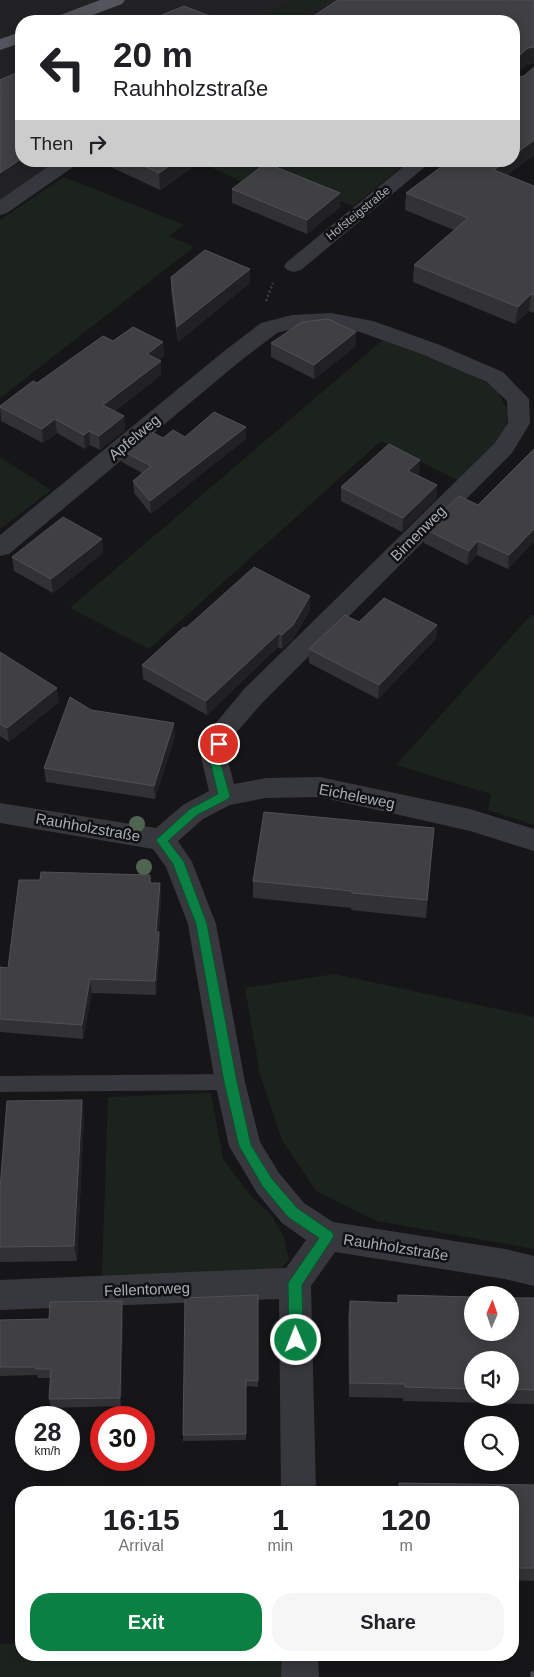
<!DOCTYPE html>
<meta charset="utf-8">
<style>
body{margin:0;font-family:Arial,sans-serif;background:#f6f6f6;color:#202124;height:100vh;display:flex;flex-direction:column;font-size:19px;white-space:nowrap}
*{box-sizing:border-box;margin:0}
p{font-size:16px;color:#757577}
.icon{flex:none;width:28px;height:28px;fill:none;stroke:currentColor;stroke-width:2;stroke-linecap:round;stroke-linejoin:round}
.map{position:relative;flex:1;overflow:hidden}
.side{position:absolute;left:15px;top:1486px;width:504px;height:175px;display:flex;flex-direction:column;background:#fff;border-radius:20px;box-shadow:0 2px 12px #0003}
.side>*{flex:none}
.guide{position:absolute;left:15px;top:15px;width:505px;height:152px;border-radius:20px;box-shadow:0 2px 12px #0003;background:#fff;color:#202124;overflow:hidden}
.needle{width:32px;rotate:2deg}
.tools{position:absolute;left:464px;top:1286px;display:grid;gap:10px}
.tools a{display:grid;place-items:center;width:55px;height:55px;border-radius:50%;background:#fff;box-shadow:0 2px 12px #0003;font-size:25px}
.speed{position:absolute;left:15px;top:1406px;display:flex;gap:10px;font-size:25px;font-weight:700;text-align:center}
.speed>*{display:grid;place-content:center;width:65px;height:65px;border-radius:50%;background:#fff;box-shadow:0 2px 12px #0003;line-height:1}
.speed small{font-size:12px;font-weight:400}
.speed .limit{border:8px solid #d22;background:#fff;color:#111}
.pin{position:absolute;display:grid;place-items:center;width:42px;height:42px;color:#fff;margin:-21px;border:2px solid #fff;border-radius:50%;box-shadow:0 1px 5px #0007}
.me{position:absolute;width:55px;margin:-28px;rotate:359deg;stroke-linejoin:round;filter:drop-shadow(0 0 4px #0008)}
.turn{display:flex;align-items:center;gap:18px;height:105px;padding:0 15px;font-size:22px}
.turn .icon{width:65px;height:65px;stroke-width:2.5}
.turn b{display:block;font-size:35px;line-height:42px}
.then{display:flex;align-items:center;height:48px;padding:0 15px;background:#0003;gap:10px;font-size:19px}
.eta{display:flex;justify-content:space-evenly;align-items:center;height:85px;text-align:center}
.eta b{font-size:30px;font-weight:600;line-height:35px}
.cta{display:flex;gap:10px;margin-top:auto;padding:10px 15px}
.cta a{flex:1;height:58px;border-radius:20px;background:#0b8043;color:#fff;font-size:20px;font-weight:600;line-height:58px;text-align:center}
.cta a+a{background:#f6f6f6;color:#202124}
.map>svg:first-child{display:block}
.built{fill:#222225}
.green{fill:#1c231d}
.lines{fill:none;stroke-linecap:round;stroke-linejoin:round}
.path{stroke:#3d3f44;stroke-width:2.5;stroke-dasharray:2 2.5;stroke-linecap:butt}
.service{fill:#37383d;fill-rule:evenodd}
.minor{fill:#37383d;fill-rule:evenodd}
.primary{fill:#53555c;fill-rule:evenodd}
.tree{fill:#506452}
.wall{fill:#323236;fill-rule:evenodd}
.shaded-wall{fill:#212124}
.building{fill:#3f3f44;stroke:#4f5156}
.route{fill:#0b8043;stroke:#07532c}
.labels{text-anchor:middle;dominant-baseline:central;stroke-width:5;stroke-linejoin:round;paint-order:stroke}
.far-street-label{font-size:12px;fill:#a8adb8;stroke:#111113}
.street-label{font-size:15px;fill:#a8adb8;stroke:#111113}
</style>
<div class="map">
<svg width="534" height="1677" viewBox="0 0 534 1677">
<rect width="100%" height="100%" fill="#161618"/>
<path class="built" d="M0 0H486L457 21H21V161H81L0 216Z"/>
<path class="green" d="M289 0H328L298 21H257Z
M197 161H409L353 206 260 170 243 182Z
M64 177 184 225 169 236 194 247 0 398V220Z
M383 340 457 367 496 388 508 411 505 433 459 481 381 441 149 649 70 608Z
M0 457 51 490 0 529Z
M531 615H534V825L488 810 491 794 396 765Z
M334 974 534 1017V1249L377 1221 316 1191 282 1140 260 1074 245 988Z
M211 1093 223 1159 251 1196 272 1216 284 1238 289 1260 278 1271 102 1276 108 1097Z
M21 1643V1655H282V1677H0V1644Z"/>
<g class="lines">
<path class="path" d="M266 301 273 283"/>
<path class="service" d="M230 1074 236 1077 239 1082 236 1087 230 1090 0 1092V1076Z"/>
<path class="minor" d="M56 161H79L76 165 7 213 0 215V200Z
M410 161H432L301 270 294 272 287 270 284 266 287 262Z
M331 313 373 321 440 345 503 372 529 399 530 423 512 453 263 702 235 734 227 757 234 784 266 778 320 777 470 809 534 829V851L470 831 320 797 266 798 230 805 203 819 178 841 192 862 216 924 245 1082 260 1142 279 1173 304 1203 333 1222 505 1249 534 1256V1286L505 1279 335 1252 311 1286 316 1492H281L279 1299 0 1310V1280L286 1268 306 1240 282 1223 257 1193 229 1146 215 1082 188 924 166 867 153 849 0 823V803L156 828 183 805 209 791 201 757 210 730 245 688 495 443 508 423 507 401 487 382 424 355 360 332 331 327 292 329 277 333 239 362 9 554 0 556V535L223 352 261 323 292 315Z
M282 1655H318L319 1677H281Z"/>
<path class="primary" d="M100 0H125L122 4 77 21H52L55 17Z
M21 32V43L0 50V39Z"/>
</g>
<g class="tree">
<circle cx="137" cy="824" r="8"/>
<circle cx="144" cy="867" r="8"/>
</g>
<path class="wall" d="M338 0H534V63L526 65 515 75V78L524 76 534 67V155L507 175 534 186V313L529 311 515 324 413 282 414 265 454 230 405 210 406 193 449 161H514V21H306Z
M98 161H192V168L160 190Z
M232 189 340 193V207L307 234 232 203Z
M250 269V283L178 342 171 291V277Z
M356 332 355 347 314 379 271 357V343Z
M113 341 163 342 164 356 159 360 161 361V375L115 411 124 416 125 430 100 450 90 445 85 449 57 433 43 443 1 421 0 406 37 383Z
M246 427V439L151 514 134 493 133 481 142 473 122 462 121 450 163 438 185 437Z
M534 449V541L508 569 477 555 467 565 424 543 425 529 478 505Z
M419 474 418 475 437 485 436 499 402 532 341 501V487Z
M102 539 103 553 53 593 14 571 12 557Z
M310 610 293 639 282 649 278 647 207 715 143 679 142 665 186 628Z
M359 622 437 625 436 639 378 699 309 663V649Z
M0 652 59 702 9 742 0 736Z
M91 710 175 736 155 799 46 782 44 768Z
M434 828 426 918 351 910V908L253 898V881Z
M150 875 151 883H160L161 897 159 932 160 946 156 995 92 993 83 1039 0 1032V967L8 968 40 880Z
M84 1116 77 1261 0 1262V1189Z
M258 1295V1387L246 1386V1440L183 1441V1435Z
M398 1295 534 1298V1404L403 1401V1398L349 1397 348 1316 350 1301 397 1303ZM472 1360H510V1398H472Z
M123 1310 121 1406 51 1408 49 1399 51 1378H38L37 1375 0 1376V1320L49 1319Z
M399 1483 534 1485V1581L512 1580V1492H398Z"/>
<path class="shaded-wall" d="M534 47V63L526 65 514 76V60L528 48Z
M534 140V155L492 187 494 170 506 161H514V155Z
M21 159V161H43L0 191V173Z
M177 161H192V168L160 190 159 173Z
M340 193V207L307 234V220Z
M250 269V283L178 342 177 327Z
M531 294 529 311 515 324 518 307Z
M356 332 355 347 314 379V365Z
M163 342 164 356 148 368 147 354Z
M161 361V375L104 419 103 405Z
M124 416 125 430 100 450 99 436Z
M55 419 57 433 43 443 42 429Z
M246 427V439L151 514 150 501Z
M89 431 90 445 85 449 84 435Z
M420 460 419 474 407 485 408 471Z
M437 485 436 499 402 532 403 518Z
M534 529V541L508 569 509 555Z
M102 539 103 553 53 593 51 579Z
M478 541 477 555 467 565 469 551Z
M310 596V610L293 639 282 649V635Z
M437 625 436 639 378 699 379 685Z
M279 633 278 647 207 715 206 701Z
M57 688 59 702 9 742 7 728Z
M174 723 175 736 155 799 154 786Z
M160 883 161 897 158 946 156 932Z
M159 932 160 946 156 995 155 981Z
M90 979 92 993 83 1039 82 1025Z
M82 1100 84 1116 77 1261 74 1246Z
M122 1301 123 1310 121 1406 120 1398Z"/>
<path class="building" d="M338 0H534V47L528 48 514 60 515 78 524 76 534 67V140L514 155V107L516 106 514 105V21H306Z
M184 6 223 21H147Z
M21 71V159L0 173V94L2 92 0 91V80Z
M133 161H177L159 173Z
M449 161H506L494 170 534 186V295L531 294 518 307 414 265 468 218 406 193Z
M266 163 340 193 307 220 232 189Z
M205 250 250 269 177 327 171 277Z
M328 319 356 332 314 365 271 343 302 322Z
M133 327 163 342 147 354 161 361 103 405 124 416 99 436 89 431 84 435 55 419 42 429 0 407V406L33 381 37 383 103 336 113 341Z
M214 412 246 427 150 501 133 481 151 466 121 450 146 429 163 438 173 430 185 437Z
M389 444 420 460 408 471 437 485 403 518 341 487Z
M534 449V529L509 555 478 541 469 551 425 529 459 496 478 505Z
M63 517 102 539 51 579 12 557Z
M254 567 310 596 293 625 282 635 279 633 206 701 142 665 184 627 186 628Z
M384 598 437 625 379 685 309 649 345 615 359 622Z
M0 652 57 688 7 728 0 724Z
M70 697 91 710 174 723 154 786 44 768Z
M264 812 434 828 427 900 352 893V891L253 881Z
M41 872 150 875V883H160L156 932H159L155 981 90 979 82 1025 0 1019V967L8 968 19 880H40Z
M82 1100 74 1246 0 1247V1189L7 1101Z
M258 1295V1381L246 1380V1434L183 1435 185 1298Z
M398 1295 472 1297V1332H510V1298H534V1390L510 1389V1360H472V1389L405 1387V1384L350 1383V1301L398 1303Z
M122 1301 120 1398 49 1399 51 1369H36V1367H0V1320L49 1319 50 1302Z
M399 1483 534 1485V1568H512V1492H399Z
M531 1672H534V1677H531Z"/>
<path class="route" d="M219 739 224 744 219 757 230 796 228 799 197 815 168 841 184 862 207 924 237 1082 251 1145 272 1179 297 1208 332 1232 334 1236 302 1285 303 1340 300 1345 296 1347 291 1345 289 1340 288 1283 319 1238 288 1217 263 1187 239 1146 224 1082 196 924 173 864 156 840 190 809 218 794 209 757 215 741Z"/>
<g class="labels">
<g class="far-street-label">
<text transform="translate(358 213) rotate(-39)">Hofsteigstraße</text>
</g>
<g class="street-label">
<text transform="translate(134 437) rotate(-40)">Apfelweg</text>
<text transform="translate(418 533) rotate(-45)">Birnenweg</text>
<text transform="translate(357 796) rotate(11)">Eicheleweg</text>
<text transform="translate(88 827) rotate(10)">Rauhholzstraße</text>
<text transform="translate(396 1247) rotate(9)">Rauhholzstraße</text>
<text transform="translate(147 1289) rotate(-2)">Fellentorweg</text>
</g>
</g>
</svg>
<div class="tools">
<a><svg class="needle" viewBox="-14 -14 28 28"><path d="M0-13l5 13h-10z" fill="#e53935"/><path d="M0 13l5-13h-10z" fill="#757577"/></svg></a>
<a><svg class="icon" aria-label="sound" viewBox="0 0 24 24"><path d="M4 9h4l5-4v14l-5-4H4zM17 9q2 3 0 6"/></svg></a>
<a><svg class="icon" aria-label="search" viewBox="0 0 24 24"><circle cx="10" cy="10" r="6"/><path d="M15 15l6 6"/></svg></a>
</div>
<div class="speed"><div>28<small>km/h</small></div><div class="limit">30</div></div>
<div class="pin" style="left:219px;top:744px;background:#d93025"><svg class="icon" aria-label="arrive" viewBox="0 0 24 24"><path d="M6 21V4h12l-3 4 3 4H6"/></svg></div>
<svg class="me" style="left:296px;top:1340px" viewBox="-20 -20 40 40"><circle r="17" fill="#0b8043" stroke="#fff" stroke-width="3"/><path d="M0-11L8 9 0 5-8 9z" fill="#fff"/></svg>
<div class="guide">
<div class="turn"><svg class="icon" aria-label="left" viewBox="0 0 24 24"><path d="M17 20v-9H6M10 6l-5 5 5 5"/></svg><div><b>20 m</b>Rauhholzstraße</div></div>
<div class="then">Then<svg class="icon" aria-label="right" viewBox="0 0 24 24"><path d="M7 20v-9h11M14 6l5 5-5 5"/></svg></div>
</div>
<section class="side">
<div class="eta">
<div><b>16:15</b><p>Arrival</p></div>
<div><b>1</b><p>min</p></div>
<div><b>120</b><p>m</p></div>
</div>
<div class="cta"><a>Exit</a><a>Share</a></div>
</section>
</div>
